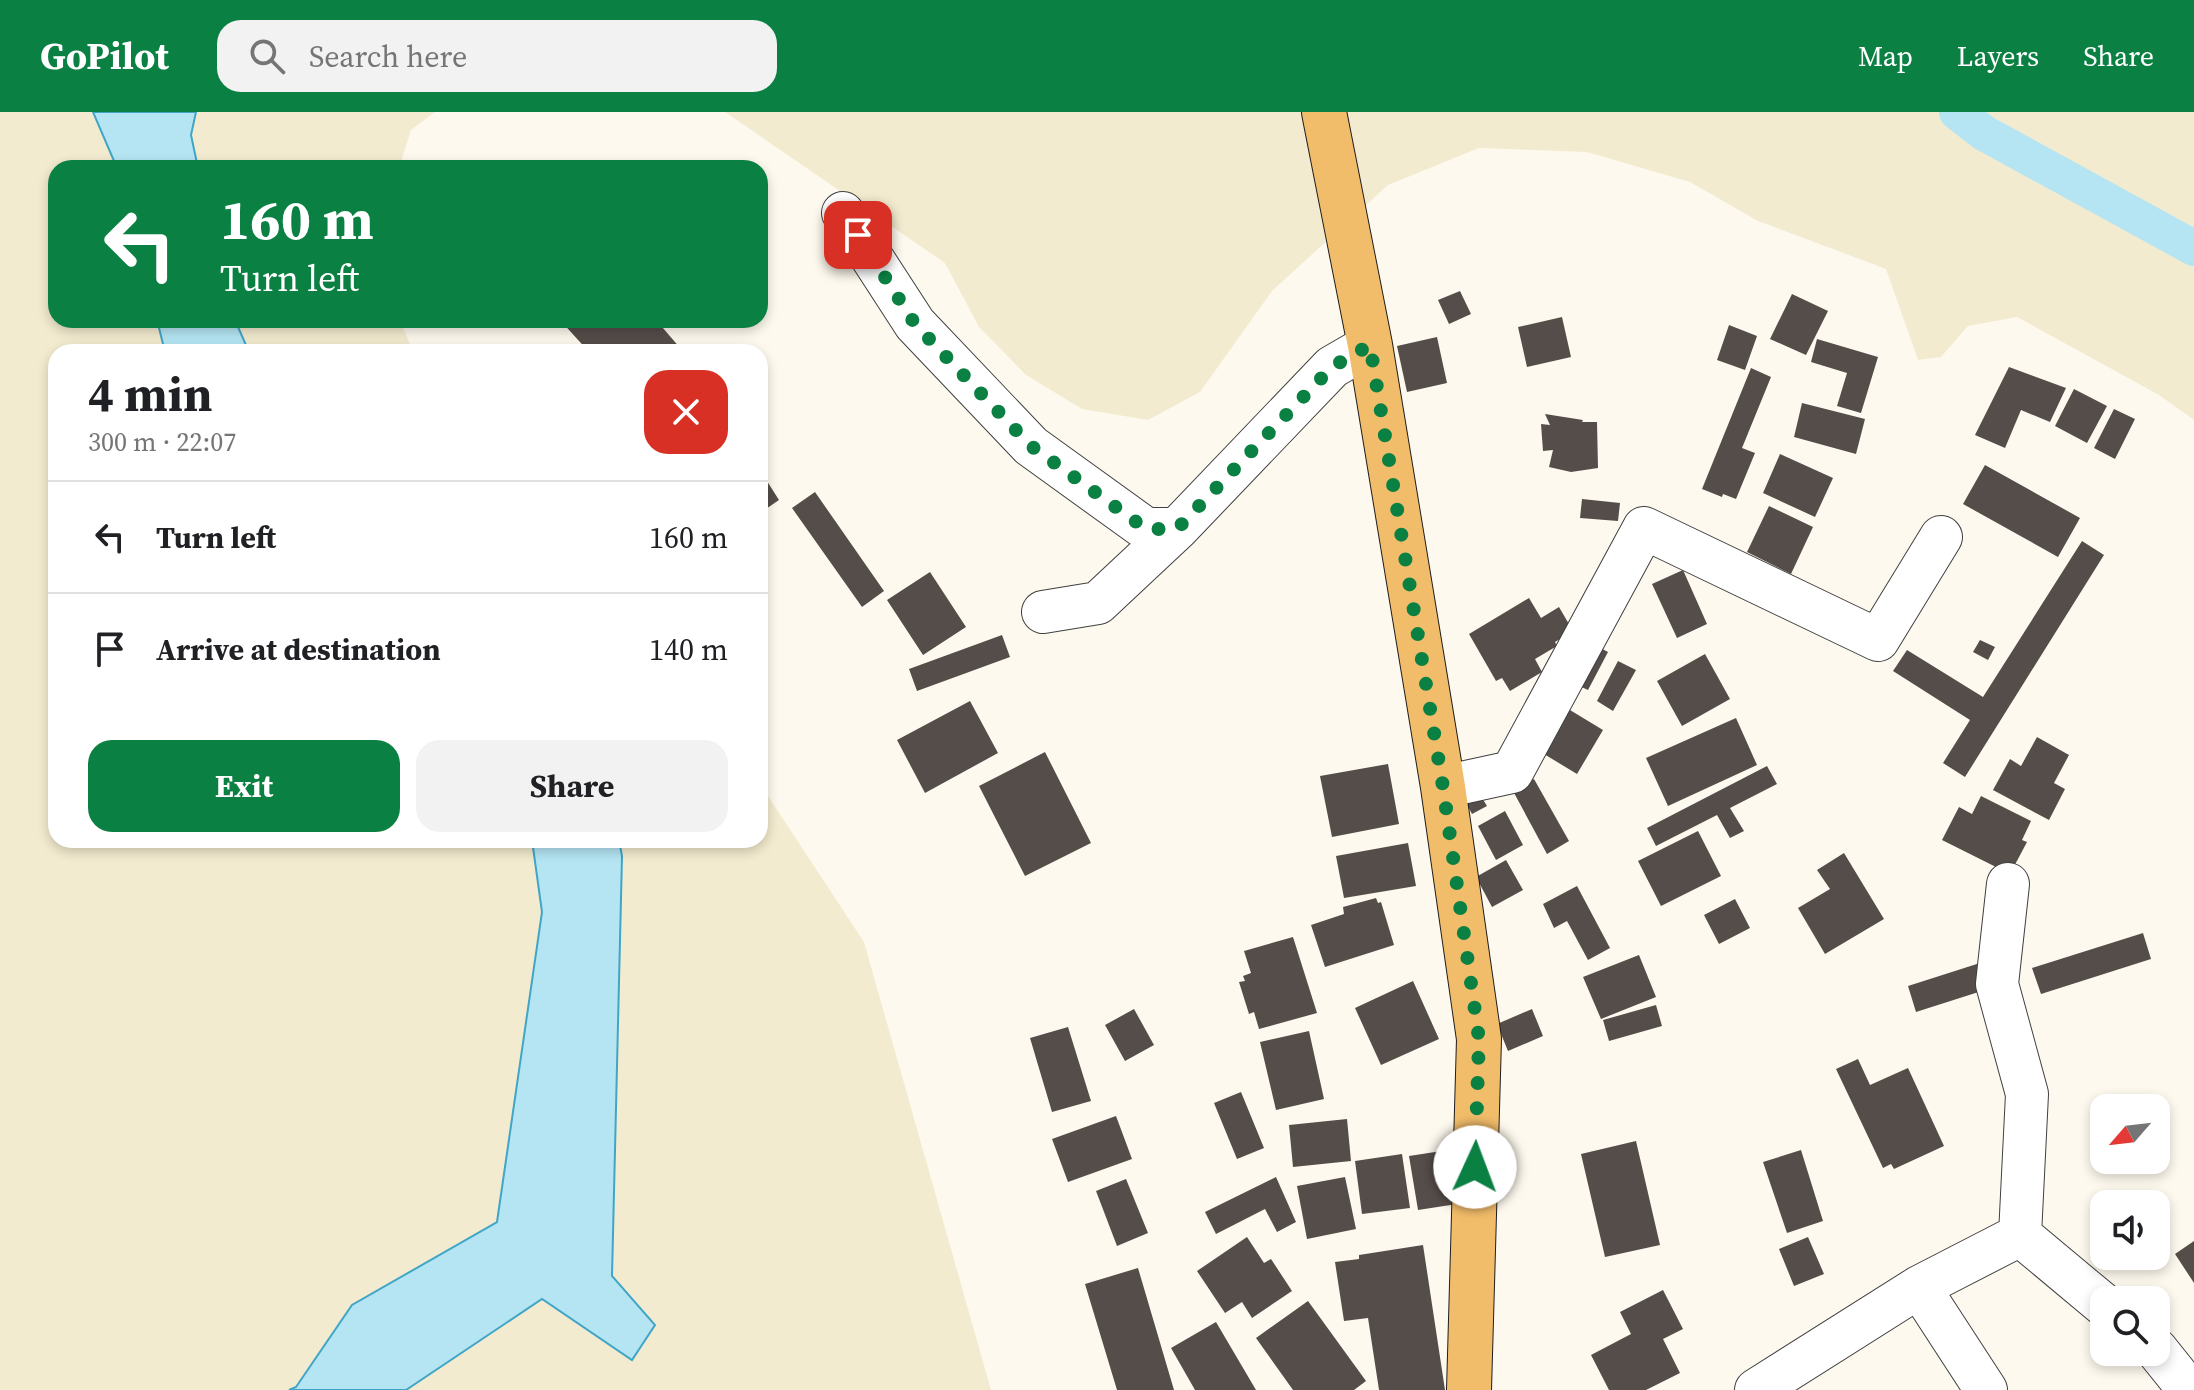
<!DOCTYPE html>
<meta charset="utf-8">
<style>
body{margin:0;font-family:"Source Serif 4",serif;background:#f2f2f2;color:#202124;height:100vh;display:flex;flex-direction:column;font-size:30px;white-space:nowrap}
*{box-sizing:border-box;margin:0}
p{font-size:26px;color:#757577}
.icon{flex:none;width:44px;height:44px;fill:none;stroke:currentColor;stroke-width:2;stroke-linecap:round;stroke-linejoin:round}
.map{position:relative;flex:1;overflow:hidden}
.drawer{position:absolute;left:48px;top:232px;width:720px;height:504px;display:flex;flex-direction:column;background:#fff;border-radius:24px;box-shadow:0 4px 12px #0003}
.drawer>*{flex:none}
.hud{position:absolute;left:48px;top:48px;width:720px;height:168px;border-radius:24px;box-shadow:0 4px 12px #0003;background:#0b8043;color:#fff;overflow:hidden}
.needle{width:52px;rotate:242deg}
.buttons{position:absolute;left:2090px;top:982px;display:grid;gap:16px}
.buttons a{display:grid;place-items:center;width:80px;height:80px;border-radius:16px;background:#fff;box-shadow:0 4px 12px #0003;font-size:40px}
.pin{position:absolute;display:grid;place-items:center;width:68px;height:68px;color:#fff;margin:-34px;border-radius:16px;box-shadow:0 4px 12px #0006}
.me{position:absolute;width:88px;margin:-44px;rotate:2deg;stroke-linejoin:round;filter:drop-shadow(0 0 6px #0008)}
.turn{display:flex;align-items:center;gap:28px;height:168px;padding:0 40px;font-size:36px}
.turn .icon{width:104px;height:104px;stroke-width:2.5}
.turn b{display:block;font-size:56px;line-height:68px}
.round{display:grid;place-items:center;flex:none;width:84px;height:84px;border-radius:24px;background:#f2f2f2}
.overview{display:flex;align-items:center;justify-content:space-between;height:136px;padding:0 40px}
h1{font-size:48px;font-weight:700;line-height:60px}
.primary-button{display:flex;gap:16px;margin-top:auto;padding:16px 40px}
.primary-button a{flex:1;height:92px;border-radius:24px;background:#0b8043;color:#fff;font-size:32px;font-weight:700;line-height:92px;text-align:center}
.primary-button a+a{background:#f2f2f2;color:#202124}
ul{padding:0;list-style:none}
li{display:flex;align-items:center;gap:24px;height:112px;padding:0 40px;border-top:2px solid #e0e0e0}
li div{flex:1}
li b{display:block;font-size:30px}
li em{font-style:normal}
header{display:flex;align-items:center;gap:48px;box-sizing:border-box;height:112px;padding:0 40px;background:#0b8043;color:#fff}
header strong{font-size:38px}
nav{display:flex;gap:44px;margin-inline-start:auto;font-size:28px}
.search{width:560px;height:72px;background:#f2f2f2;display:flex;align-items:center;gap:20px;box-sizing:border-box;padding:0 28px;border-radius:24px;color:#757577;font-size:30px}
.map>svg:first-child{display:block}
.farmland{fill:#f3ebcf}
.water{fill:#b5e5f3;stroke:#40a5c7;stroke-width:2}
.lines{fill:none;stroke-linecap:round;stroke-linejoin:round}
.canal{stroke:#b5e5f3;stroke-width:36}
.building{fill:#554d4a}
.minor-casing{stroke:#404040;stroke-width:44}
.major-casing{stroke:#1e1e1e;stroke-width:46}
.minor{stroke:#fff;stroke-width:42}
.major{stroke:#f2bd6a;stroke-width:44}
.route{stroke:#0b8043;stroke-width:14;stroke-dasharray:0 25.2}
</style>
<header>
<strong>GoPilot</strong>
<div class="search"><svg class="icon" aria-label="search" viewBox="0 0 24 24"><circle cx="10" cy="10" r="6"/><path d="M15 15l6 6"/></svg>Search here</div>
<nav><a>Map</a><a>Layers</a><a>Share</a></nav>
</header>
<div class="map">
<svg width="2194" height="1278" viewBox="0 0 2194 1278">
<rect width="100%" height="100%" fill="#fef9ee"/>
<path class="farmland" d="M0 0H435L411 18 399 56H56V208H400L413 240H56V728H760V672L864 830 991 1278H0Z
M725 0H2194V308L2159 283 2017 205 1968 214 1941 245 1918 248 1886 157 1758 109 1690 70 1587 40 1479 36 1388 73 1272 179 1200 280 1148 308 1082 297 1026 263 979 215 945 151Z"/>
<path class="water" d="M93 0H196L191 23 198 56H117Z
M157 208H235L249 240H165Z
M532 728H619L622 744 612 1164 655 1213 632 1248 542 1187 406 1278H289L296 1275 352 1193 497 1110 542 800Z"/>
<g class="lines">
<path class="canal" d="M1957 0 1984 21 2194 136"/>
</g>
<path class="building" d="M1460 179 1471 202 1449 212 1438 188Z
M1792 182 1828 199 1806 243 1770 227Z
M1562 205 1571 245 1527 255 1518 215Z
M560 208H656L681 237 677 240H589Z
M1729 213 1757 224 1745 258 1717 248Z
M1437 225 1447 271 1407 280 1397 234Z
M1817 227 1878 245 1861 301 1837 294 1847 261 1811 250Z
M2009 255 2066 276 2050 310 2021 298 2005 336 1975 323Z
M1751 256 1771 265 1742 336 1755 341 1736 387 1723 382 1722 385 1702 377Z
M2074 277 2107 294 2087 331 2055 314Z
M1802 291 1865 307 1856 342 1794 325Z
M2114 297 2135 307 2115 347 2094 336Z
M1545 302 1583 308 1582 310H1597L1598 356 1571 360 1549 355 1553 338 1543 339 1541 312 1550 313Z
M1780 342 1833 366 1815 405 1763 381Z
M1985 353 2080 406 2058 445 1963 392Z
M765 366 779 388 760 401V370Z
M815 380 884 479 862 495 792 396Z
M1582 387 1620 391 1618 409 1580 406Z
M1769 394 1813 415 1791 462 1747 440Z
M2082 429 2104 443 1965 665 1943 651 1970 608 1893 559 1907 538 1983 585Z
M1683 458 1707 512 1677 526 1652 472Z
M930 460 966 515 923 543 887 488Z
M1529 486 1541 506 1559 495 1573 519 1555 530 1557 534 1535 547 1542 560 1510 579 1502 566 1496 569 1469 522Z
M1002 523 1010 545 917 579 909 557Z
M1980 528 1995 535 1988 548 1973 540Z
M1595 533 1608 540 1588 578 1575 572Z
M1705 542 1730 587 1682 614 1657 569Z
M1618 549 1636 558 1613 599 1597 589Z
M970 589 998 641 925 681 897 628Z
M1565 595 1603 618 1577 662 1539 639Z
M1736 606 1757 653 1668 694 1646 646Z
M2037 625 2069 643 2054 671 2065 677 2049 708 1993 678 2010 647 2021 654Z
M1045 640 1091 731 1025 764 979 674Z
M1388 652 1399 712 1332 725 1320 664Z
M1767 654 1777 672 1730 696 1744 719 1730 726 1717 703 1656 734 1647 716Z
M1534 667 1569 729 1547 742 1513 679Z
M1479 681 1487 694 1472 702 1465 689Z
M1981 684 2031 709 2022 728 2027 730 2010 762 1942 728 1959 695 1972 702Z
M1505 699 1523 733 1496 748 1478 714Z
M1698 719 1721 764 1661 794 1638 749Z
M1408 731 1416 774 1344 786 1336 744Z
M1844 741 1884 807 1825 842 1798 796 1830 777 1817 758Z
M1506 748 1523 778 1492 795 1476 765Z
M1577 774 1610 836 1588 848 1567 809 1554 816 1543 792Z
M1376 786 1378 791 1381 790 1394 833 1325 855 1311 813 1344 802 1343 795Z
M1735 787 1750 816 1719 832 1704 803Z
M2143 821 2151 847 2041 882 2032 856Z
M1293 825 1317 901 1259 917 1254 900 1249 902 1239 870 1245 869 1243 864 1251 861 1244 839Z
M1639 843 1656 885 1601 907 1583 865Z
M1980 851 1988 877 1916 900 1908 874Z
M1413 869 1439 927 1381 953 1355 896Z
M1656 893 1662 914 1609 929 1603 908Z
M1134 897 1154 933 1125 949 1105 913Z
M1532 897 1543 924 1508 939 1497 912Z
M1068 915 1091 989 1052 1000 1030 926Z
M1309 919 1324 987 1276 998 1260 930Z
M1858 947 1870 973 1908 956 1944 1034 1894 1057 1891 1052 1883 1056 1836 957Z
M1241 980 1264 1036 1237 1047 1214 991Z
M1116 1004 1132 1047 1068 1070 1052 1027Z
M1347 1007 1351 1049 1293 1055 1289 1013Z
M1636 1029 1660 1133 1605 1145 1581 1042Z
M1448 1038 1457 1092 1418 1098 1409 1044Z
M1801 1038 1823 1109 1787 1121 1763 1050Z
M1402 1042 1410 1096 1362 1102 1355 1049Z
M1276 1065 1296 1110 1277 1120 1265 1097 1216 1122 1205 1100Z
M1345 1065 1356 1117 1307 1127 1297 1074Z
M1126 1067 1148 1121 1117 1134 1096 1079Z
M1247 1125 1264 1151 1271 1147 1292 1179 1252 1206 1242 1190 1225 1201 1197 1159Z
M1808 1125 1824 1162 1794 1174 1779 1137Z
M2194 1129V1171L2175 1142Z
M1423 1133 1445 1278H1379L1368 1206 1344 1209 1335 1150 1359 1147V1143Z
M1138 1156 1174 1278H1117L1085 1172Z
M1663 1178 1683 1217 1663 1227 1680 1261 1646 1278H1609L1591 1243 1631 1222 1620 1200Z
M1308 1189 1366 1269 1354 1278H1293L1256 1226Z
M1216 1210 1256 1278H1195L1171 1236Z"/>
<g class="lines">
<defs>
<path id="minor" d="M843 101 915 212 1031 334 1146 417H1177L1332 255 1370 233
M1043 500 1098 491 1177 417
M1443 675 1512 660 1644 416 1878 528 1941 425
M2008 772 1997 872 2027 982 2020 1123
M1919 1175 1986 1278
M2156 1237 2189 1278
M1756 1278 1919 1175 2020 1123 2104 1193"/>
<path id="major" d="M1324 0 1370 233 1443 675 1479 927 1469 1278"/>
</defs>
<use href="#minor" class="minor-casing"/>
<use href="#major" class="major-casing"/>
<use href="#minor" class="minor"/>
<use href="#major" class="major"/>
</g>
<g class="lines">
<path class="route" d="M858 123 915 212 1031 334 1146 417H1177L1332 255 1370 233 1443 675 1479 927 1475 1055"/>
</g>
</svg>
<div class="buttons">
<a><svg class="needle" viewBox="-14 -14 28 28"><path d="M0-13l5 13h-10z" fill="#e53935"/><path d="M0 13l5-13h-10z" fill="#757577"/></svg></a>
<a><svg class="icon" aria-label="sound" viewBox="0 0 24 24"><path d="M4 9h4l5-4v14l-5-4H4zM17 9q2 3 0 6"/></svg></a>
<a><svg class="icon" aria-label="search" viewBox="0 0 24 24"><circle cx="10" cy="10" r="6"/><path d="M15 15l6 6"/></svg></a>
</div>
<div class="pin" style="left:858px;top:123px;background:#d93025"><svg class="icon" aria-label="arrive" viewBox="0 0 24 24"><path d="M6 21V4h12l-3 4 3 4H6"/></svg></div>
<svg class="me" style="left:1475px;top:1055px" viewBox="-20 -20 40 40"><circle r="19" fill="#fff"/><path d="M0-13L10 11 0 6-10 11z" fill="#0b8043"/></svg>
<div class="hud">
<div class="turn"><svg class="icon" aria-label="left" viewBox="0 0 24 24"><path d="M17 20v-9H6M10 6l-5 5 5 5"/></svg><div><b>160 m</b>Turn left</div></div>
</div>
<section class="drawer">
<div class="overview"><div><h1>4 min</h1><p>300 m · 22:07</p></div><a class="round" style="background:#d93025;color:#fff"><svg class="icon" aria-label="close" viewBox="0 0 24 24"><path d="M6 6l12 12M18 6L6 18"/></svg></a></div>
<ul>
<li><svg class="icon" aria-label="left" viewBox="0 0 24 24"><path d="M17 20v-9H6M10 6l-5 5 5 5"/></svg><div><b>Turn left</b></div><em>160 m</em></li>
<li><svg class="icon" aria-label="arrive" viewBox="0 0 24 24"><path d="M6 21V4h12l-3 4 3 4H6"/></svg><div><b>Arrive at destination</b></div><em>140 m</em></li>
</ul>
<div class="primary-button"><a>Exit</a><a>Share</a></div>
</section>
</div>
